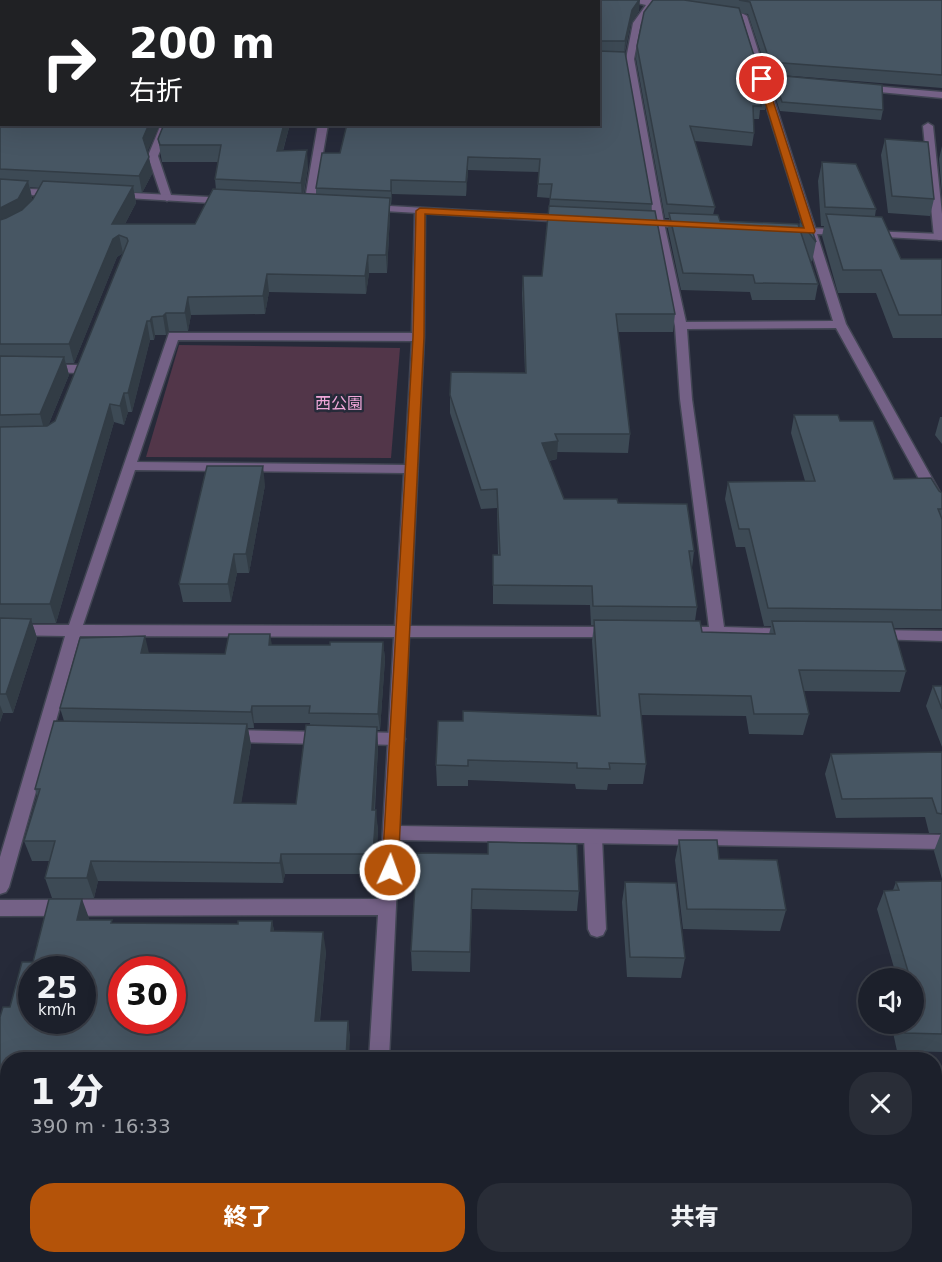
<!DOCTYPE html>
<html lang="ja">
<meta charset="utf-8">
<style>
body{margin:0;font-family:"DejaVu Sans","Noto Sans JP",sans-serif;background:#292d37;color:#f1f3f6;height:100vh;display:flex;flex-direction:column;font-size:22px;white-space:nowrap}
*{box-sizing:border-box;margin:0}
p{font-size:20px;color:#a0a3a9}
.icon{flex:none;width:33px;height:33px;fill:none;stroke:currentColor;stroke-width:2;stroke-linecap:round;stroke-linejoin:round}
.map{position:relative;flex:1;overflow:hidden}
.details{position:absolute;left:0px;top:1052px;width:942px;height:212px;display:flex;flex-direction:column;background:#1c202b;border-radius:24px 24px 0 0;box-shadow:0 6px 24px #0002,0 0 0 2px #3a3e47}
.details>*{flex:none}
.hud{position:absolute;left:0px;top:0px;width:600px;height:126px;box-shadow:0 6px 24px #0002,0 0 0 2px #3a3e47;background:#202124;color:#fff;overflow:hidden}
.buttons{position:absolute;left:858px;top:968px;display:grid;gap:12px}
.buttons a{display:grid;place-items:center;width:66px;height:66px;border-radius:50%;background:#1c202b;box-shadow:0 6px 24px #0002,0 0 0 2px #3a3e47;font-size:30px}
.speed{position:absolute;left:18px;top:956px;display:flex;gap:12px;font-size:30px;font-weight:700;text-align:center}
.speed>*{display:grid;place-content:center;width:78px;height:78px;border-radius:50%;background:#1c202b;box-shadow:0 6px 24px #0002,0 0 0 2px #3a3e47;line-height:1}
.speed small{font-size:15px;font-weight:400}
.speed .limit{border:9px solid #d22;background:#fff;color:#111}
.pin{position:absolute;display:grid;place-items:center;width:51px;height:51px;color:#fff;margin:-26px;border:3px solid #fff;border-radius:50%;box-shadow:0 2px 6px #0007}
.me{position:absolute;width:66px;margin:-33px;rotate:2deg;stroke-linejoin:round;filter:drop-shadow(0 0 4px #0008)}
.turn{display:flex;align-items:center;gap:21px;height:126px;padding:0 30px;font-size:27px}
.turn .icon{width:78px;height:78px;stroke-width:2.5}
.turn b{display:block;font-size:42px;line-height:51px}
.round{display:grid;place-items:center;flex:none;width:63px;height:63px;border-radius:24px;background:#292d37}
.overview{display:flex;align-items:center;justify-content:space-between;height:102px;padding:0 30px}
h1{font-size:36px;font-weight:800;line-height:45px}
.cta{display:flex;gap:12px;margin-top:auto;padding:12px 30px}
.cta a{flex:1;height:69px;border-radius:24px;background:#b45309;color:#fff;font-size:24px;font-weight:800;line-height:69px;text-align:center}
.cta a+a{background:#292d37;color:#f1f3f6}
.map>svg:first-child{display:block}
.green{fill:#523649}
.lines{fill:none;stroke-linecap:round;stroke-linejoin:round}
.service-casing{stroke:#414553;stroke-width:3}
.minor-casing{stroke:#414553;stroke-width:3}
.tertiary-casing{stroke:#414553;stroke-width:3}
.service{fill:#746186;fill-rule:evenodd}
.minor{fill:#746186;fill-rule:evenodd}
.tertiary{fill:#746186;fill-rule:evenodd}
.wall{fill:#3d4a55;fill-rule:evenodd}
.shaded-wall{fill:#323c45}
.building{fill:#475663;stroke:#323c45;stroke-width:1.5;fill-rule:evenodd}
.route{fill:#b45309;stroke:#753606;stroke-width:1.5}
.labels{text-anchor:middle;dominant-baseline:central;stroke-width:5;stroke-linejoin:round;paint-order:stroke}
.park-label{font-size:16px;fill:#f0a7d9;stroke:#262a39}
</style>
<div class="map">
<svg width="942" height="1262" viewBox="0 0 942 1262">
<rect width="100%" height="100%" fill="#262a39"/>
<path class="green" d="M179 345 400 348 391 458 146 457Z"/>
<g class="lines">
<defs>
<path id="service" d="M861 85 942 92V98L858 90V86Z
M928 123 933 126 942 214V239L939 240 934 237 923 126Z
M161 124H171L158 156 172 198 167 201 162 198 148 156Z
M47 365H80L86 369 80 373 43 372 41 369Z
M230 730 323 732 329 734 331 738 329 742 323 744 230 742 224 740 222 736 224 732Z
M359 732 397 733 403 735 405 739 403 743 397 745 359 744 353 742 351 738 353 734Z
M593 830 599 832 602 837 606 929 603 935 597 937 591 935 588 929 584 837 587 832Z
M514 1256H536V1262H514Z"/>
<path id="minor" d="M341 0H349V2H341Z
M624 0H658L657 2 675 6 671 8 654 6 641 23 634 59 664 223 686 322 833 321 739 18 717 13C724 9 741 12 747 16L846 324 942 496V512L935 508 836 328 687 329 692 399 724 627 794 629 797 633 789 638 681 637 673 632 681 627H709L680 399 675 326 654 223 626 59 633 23 646 5Z
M318 124H328L314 205 309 208 304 205Z
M420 208 425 211 424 337 410 626 612 627 620 632 612 637H409L400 826 942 835V849L399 840 389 1059H369L378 915 0 916V900L379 899 394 637 80 636 9 887 6 892 0 894V857L65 636 0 635V625H69L169 333H412L415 211ZM178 340 412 341 405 465 137 462ZM135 470 404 473 395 626 83 625Z
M876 630 942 631V641L871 639 868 635 871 631Z
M356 1256H378L377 1262H355Z"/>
<path id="tertiary" d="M0 188 57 190 62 193 57 196 0 194Z
M114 192 228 198 233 201 228 204 110 197V193Z
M372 205 566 216 571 219 566 222 368 210V206Z
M638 219 686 222 691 225 686 228 634 224 633 222Z
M794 228 842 229 847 232 842 235 790 233 789 231Z
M869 231 942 234V240L865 236 864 234Z
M0 1176H8V1196H0Z
M934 1191H942V1213H934Z"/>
</defs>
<use href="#service" class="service-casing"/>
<use href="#minor" class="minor-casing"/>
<use href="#tertiary" class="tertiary-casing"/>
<use href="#service" class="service"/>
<use href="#minor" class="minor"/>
<use href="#tertiary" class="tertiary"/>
</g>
<path class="wall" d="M0 0 147 152 152 174 142 193 134 192 136 203 125 224H195L216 190 215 179 218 162H162L158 139 164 124H290L283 151 308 167 304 194H316V188L340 153 598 124V2L639 11 631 23 625 52 652 204 651 211 675 314 673 332H618L630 434 628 453 557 452V459L549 461 564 499 618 503 694 551 692 568 697 607 695 621 702 632 769 634 771 626H764L745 547H736L725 499 728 482 805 481 791 433 794 415 840 421 894 479 939 491 942 493V628H894L906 671 900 692 804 691 809 714 803 735 749 734 746 716 641 715 646 764 643 784H608L607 790 576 789 575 784 468 780V786H437L436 765 463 721 597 716 592 641 594 625H591L590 605 493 604V555H498L497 508 481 509 450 413V395L525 373 522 293 523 276H542L550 198 537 197 539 172 468 170 466 196 392 194 391 205H390V215L387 273H369L366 294 269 292 265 314 191 315 188 331H169L166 335H155L154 340H150L132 412H128L124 425 114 422 56 623H32L37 638 13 713H3L0 722ZM30 187 40 188 33 199 30 203 32 198ZM123 253 55 421 48 426 69 375 66 363H74L117 257Z
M653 0H942V88L768 74 748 14 741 13 767 97 765 110H760L759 119H754V133L752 146 694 141 715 207 713 215 720 221 799 227 800 221 816 242 812 262 809 258 818 284 815 300H752L750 292 681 290 668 229 669 218H665L636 59 637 46Z
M773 75 883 110 881 120 780 111 771 84Z
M885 139 934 199 930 216 888 213 881 155Z
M942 146V194L939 159Z
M822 162 876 209 875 216 901 259H942V338H893L876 293H838L822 236 824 226H821L818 181Z
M940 417H942V444L935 435Z
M265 485 249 573H237L231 602H183L179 584Z
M383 642 385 659 380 730H377L378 747 375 810 378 830 375 874H285L283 883 98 881 94 898H52L45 878 49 861H32L24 841 37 796 35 789 64 721 60 708 149 653 225 654 272 645H330ZM254 723H310L296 804 241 803 251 745 248 728H254Z
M933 686H942V747L926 706Z
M942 752V879L934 851 941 833H929L925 817 836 818 825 774 831 754Z
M679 840 719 859 786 910 780 931 683 929 675 860Z
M417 853 579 891 577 911 472 909 470 972 412 971 411 951Z
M942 881V1052L897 1051 891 1023H914V978H897L877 909 884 891 893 890 896 882Z
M625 882 685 958 681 978 627 977 622 902Z
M89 918V920L113 923 238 924 272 921 274 931 326 951 320 1021H348L350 1039 8 1059V1088H0V1017L10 1007 33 962Z"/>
<path class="shaded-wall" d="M639 0H640L639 11 631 23 624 54 625 41 632 10Z
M149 124H160L146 155 143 138Z
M284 124H290L278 168 277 151Z
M307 150 308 167 302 201 301 183Z
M149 157 152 174 142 193 139 176Z
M468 157V170L466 196V182Z
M391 180 392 194 391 205Z
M28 181 32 198 22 216 0 227V208Z
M133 186 136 203 118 237 119 235 123 253 117 257 74 363 69 344 112 224Z
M390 198V215L387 273 386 255Z
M368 255 369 273 366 294 365 276Z
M267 274 269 292 265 314 263 296Z
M188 297 191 315 188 331 185 313Z
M166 313 169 331 166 335 163 316Z
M152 317 155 335 154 340 150 321Z
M147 321 150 340 132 412 128 393Z
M64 357 69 375 45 433 40 414Z
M124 393 128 412 124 425 120 406Z
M110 404 114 422 56 623 50 604Z
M558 441 557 459 541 462 542 443Z
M263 466 265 485 249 573 246 554Z
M234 554 237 573 231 602 228 584Z
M31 619 37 638 13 713 6 694Z
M270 634 273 651 269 645Z
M145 636 149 653H141Z
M383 642 385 659 380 730 378 714Z
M0 705 3 713 0 722Z
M252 706 254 723V728L251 712Z
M247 724 251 745 238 823 234 803Z
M377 727 378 747 373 830 372 810Z
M376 810 378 830 375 874 373 854Z
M281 854 285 874 283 883 280 863Z
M91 861 98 881 94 898 87 878Z
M82 899 89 918 84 939 77 920Z
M272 921 276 940 271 931Z
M323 932 326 951 318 1039 315 1021Z
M348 1021 350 1039 349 1059H346Z
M23 1256H29L32 1262H22Z"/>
<path class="building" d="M0 0H291V2H2V124H149L143 138 149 157 139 176 0 169Z
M366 0H639L632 10 625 41H599L598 42V2H365Z
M653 0H684L739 8 767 97 760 96 761 106H753L754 133 690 126 715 207 667 204 637 46 644 12Z
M739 0H942V75L770 62 750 2Z
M598 51 625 52 652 204 550 199 552 184H538L540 159 468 157 466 182 391 180V191L316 188 322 153H340L347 124H598Z
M773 75 882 85 883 110 782 102Z
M164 124H284L277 151 307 150 301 183 215 179 221 145H160L158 139Z
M885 139 928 142 934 199 892 196Z
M822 162 856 164 876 209 825 207Z
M0 179 28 181 18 199 0 208Z
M43 181 133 186 112 224H195L213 189 390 198 386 255H368L365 276 267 274 263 296 188 297 185 313H166L163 316 152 317 150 321H147L128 393H124L120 406 110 404 50 604H0V427L47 426 55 421 128 241 127 238 119 235 113 239 69 344H0V220L6 218 22 210 33 199Z
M549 206 655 211 675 314H616L630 434H555L558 441 542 443 564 499H617L618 503 687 504 694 551H689L697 607 593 606 592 586 493 585V555H500L497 489 481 490 450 395 451 372 526 373 523 276H542Z
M669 213 718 215 720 221 798 224 818 284 755 283 753 275 683 273Z
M826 214 882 217 901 259H942V315H899L881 270H843Z
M800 221H809L816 242Z
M0 356 64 357 40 414 0 415Z
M794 415H838L840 421H873L894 479 931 478 939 491 942 493V509H938L942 519V610L768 608 749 529H739L728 482 815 481Z
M207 466H263L246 554H234L228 584H179Z
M0 618 31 619 6 694H0Z
M594 620 700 621 702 632 775 634 772 621 892 622 906 671 799 670 809 714H754L751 696 639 694 646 764 609 763 610 769 577 768V763L468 760V766L436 765 438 721H463V711L600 716Z
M229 634H270L269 645H330V642H383L378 714 309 713 310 706H252L251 712 60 708 80 638 145 636 141 653 225 654Z
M933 686H942V709Z
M54 721 247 724 234 803 296 804 306 725 377 727 372 810H376L373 854H281L280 863 91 861 87 878H45L55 841H24L40 789H35Z
M942 752V814L937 813 932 798 842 799 831 754Z
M679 840H717L719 859 777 860 786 910 687 909Z
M488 842 577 844 579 891 472 889 470 952 411 951 417 853 488 854Z
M942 881V1034L905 1033 902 1023H914V978H910L884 891 899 890 896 882Z
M625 882 676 883 685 958 630 957Z
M49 899H82L77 920H112L111 923 238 924V921H272L271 931 323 932 315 1021H348L346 1059H8V1070H0V1017L3 1007H10L22 962H33ZM32 969H82V1020H32ZM122 969H172V1020H122Z
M0 1248H8V1256H23L22 1262H0Z
M214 1256 336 1257 335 1262H213Z"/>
<path class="route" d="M762 77 766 79 815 231 814 233 425 214 424 337 398 870 396 875 390 877 385 875 382 870 413 337 416 211 420 208 804 228 758 79Z"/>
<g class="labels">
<g class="park-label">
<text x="339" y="403">西公園</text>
</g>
</g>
</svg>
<div class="buttons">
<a><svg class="icon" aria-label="sound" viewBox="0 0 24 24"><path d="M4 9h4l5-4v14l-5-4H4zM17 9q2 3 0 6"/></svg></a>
</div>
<div class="speed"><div>25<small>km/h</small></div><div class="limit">30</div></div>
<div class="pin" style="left:762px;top:79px;background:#d93025"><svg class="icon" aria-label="arrive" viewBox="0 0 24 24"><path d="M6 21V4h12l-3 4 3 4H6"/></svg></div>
<svg class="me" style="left:390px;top:870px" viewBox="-20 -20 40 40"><circle r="17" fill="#b45309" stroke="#fff" stroke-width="3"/><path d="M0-11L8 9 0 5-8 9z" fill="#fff"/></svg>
<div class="hud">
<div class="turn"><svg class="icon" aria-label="right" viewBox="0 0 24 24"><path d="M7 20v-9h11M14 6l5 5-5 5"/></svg><div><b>200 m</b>右折</div></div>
</div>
<section class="details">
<div class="overview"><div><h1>1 分</h1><p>390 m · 16:33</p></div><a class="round"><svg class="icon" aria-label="close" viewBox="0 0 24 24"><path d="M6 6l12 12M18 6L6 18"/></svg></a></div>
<div class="cta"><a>終了</a><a>共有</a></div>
</section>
</div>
